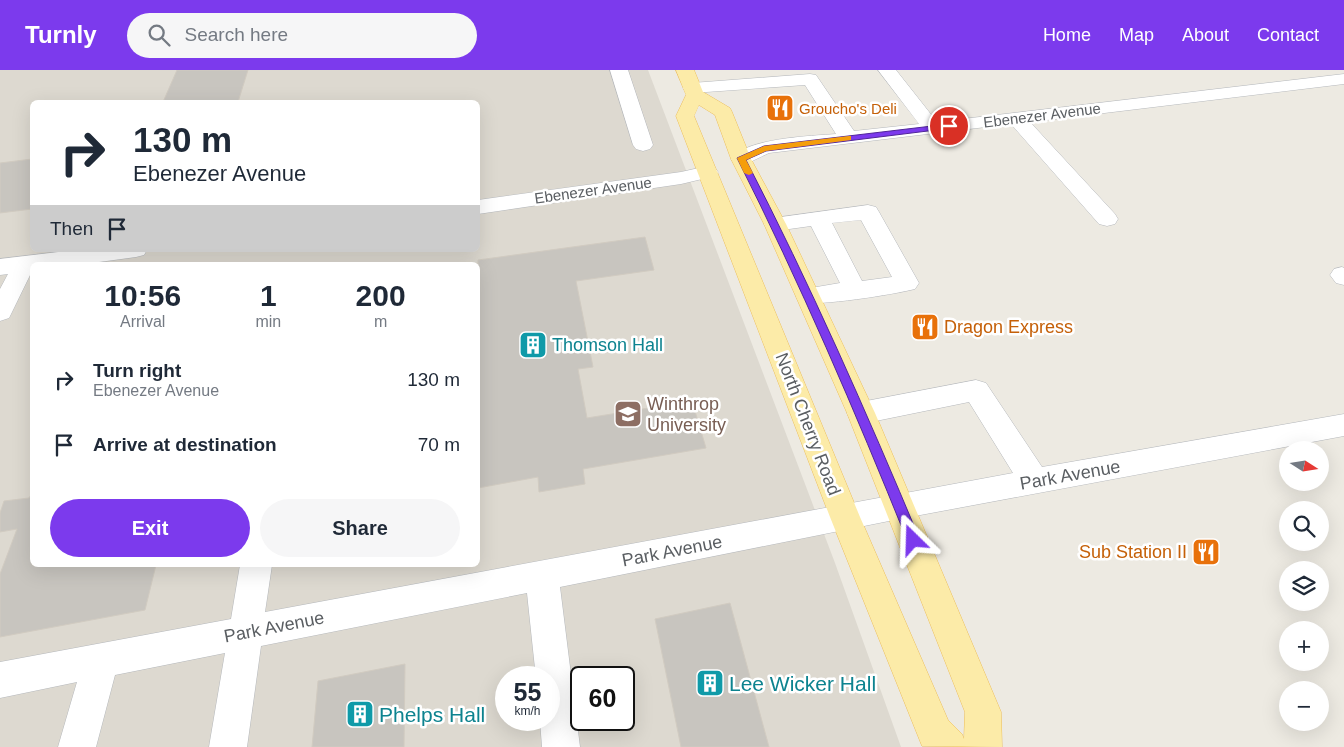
<!DOCTYPE html>
<meta charset="utf-8">
<style>
body{margin:0;font-family:Helvetica,sans-serif;background:#f6f6f7;color:#1f2937;height:100vh;display:flex;flex-direction:column;font-size:19px;white-space:nowrap}
*{box-sizing:border-box;margin:0}
p{font-size:16px;color:#747a83}
.icon{flex:none;width:28px;height:28px;fill:none;stroke:currentColor;stroke-width:2;stroke-linecap:round;stroke-linejoin:round}
.map{position:relative;flex:1;overflow:hidden}
.drawer{position:absolute;left:30px;top:192px;width:450px;height:305px;display:flex;flex-direction:column;background:#fff;border-radius:8px;box-shadow:0 5px 20px #0002}
.drawer>*{flex:none}
.top-card{position:absolute;left:30px;top:30px;width:450px;height:152px;border-radius:8px;box-shadow:0 5px 20px #0002;background:#fff;color:#1f2937;overflow:hidden}
.needle{width:32px;rotate:102deg}
.controls{position:absolute;left:1279px;top:371px;display:grid;gap:10px}
.controls a{display:grid;place-items:center;width:50px;height:50px;border-radius:50%;background:#fff;box-shadow:0 5px 20px #0002;font-size:25px}
.speed{position:absolute;left:495px;top:596px;display:flex;gap:10px;font-size:25px;font-weight:700;text-align:center}
.speed>*{display:grid;place-content:center;width:65px;height:65px;border-radius:50%;background:#fff;box-shadow:0 5px 20px #0002;line-height:1}
.speed small{font-size:12px;font-weight:400}
.speed .limit{border:2px solid #111;border-radius:8px;background:#fff;color:#111}
.pin{position:absolute;display:grid;place-items:center;width:42px;height:42px;color:#fff;margin:-21px;border:2px solid #fff;border-radius:50%;box-shadow:0 1px 5px #0007}
.me{position:absolute;width:55px;margin:-28px;rotate:338deg;stroke-linejoin:round;filter:drop-shadow(0 0 4px #0008)}
.turn{display:flex;align-items:center;gap:18px;height:105px;padding:0 20px;font-size:22px}
.turn .icon{width:65px;height:65px;stroke-width:2.5}
.turn b{display:block;font-size:35px;line-height:42px}
.then{display:flex;align-items:center;height:48px;padding:0 20px;background:#0003;gap:10px;font-size:19px}
.eta{display:flex;justify-content:space-evenly;align-items:center;height:85px;text-align:center}
.eta b{font-size:30px;font-weight:700;line-height:35px}
.cta{display:flex;gap:10px;margin-top:auto;padding:10px 20px}
.cta a{flex:1;height:58px;border-radius:30px;background:#7c3aed;color:#fff;font-size:20px;font-weight:700;line-height:58px;text-align:center}
.cta a+a{background:#f6f6f7;color:#1f2937}
ul{padding:0;list-style:none}
li{display:flex;align-items:center;gap:15px;height:65px;padding:0 20px}
li div{flex:1}
li b{display:block;font-size:19px}
li em{font-style:normal}
header{display:flex;align-items:center;gap:30px;box-sizing:border-box;height:70px;padding:0 25px;background:#7c3aed;color:#fff}
header strong{font-size:24px}
nav{display:flex;gap:28px;margin-inline-start:auto;font-size:18px}
.search{width:350px;height:45px;background:#f6f6f7;display:flex;align-items:center;gap:12px;box-sizing:border-box;padding:0 18px;border-radius:28px;color:#747a83;font-size:19px}
.map>svg:first-child{display:block}
.education{fill:#ddd9d0;fill-rule:evenodd}
.building{fill:#c8c5bf;stroke:#d1cbc1}
.lines{fill:none;stroke-linecap:round;stroke-linejoin:round}
.minor-casing{stroke:#b5b8bc;stroke-width:1}
.major-casing{stroke:#ecbe5c;stroke-width:1}
.minor{fill:#fff;fill-rule:evenodd}
.major{fill:#fceba8;fill-rule:evenodd}
.route{fill:#7c3aed;stroke:#51269a}
.slow{fill:#f59e0b}
.labels{text-anchor:middle;dominant-baseline:central;stroke-width:5;stroke-linejoin:round;paint-order:stroke}
.far-food-label{font-size:15px;fill:#c56008;stroke:#fff;text-anchor:start}
.far-street-label{font-size:15px;fill:#5a5e62;stroke:#fff}
.food-label{font-size:18px;fill:#c56008;stroke:#fff;text-anchor:start}
.culture-label{font-size:18px;fill:#0d838f;stroke:#fff;text-anchor:start}
.education-label{font-size:18px;fill:#785e54;stroke:#fff;text-anchor:start}
.street-label{font-size:18px;fill:#5a5e62;stroke:#fff}
.near-culture-label{font-size:21px;fill:#0d838f;stroke:#fff;text-anchor:start}
</style>
<header>
<strong>Turnly</strong>
<div class="search"><svg class="icon" aria-label="search" viewBox="0 0 24 24"><circle cx="10" cy="10" r="6"/><path d="M15 15l6 6"/></svg>Search here</div>
<nav><a>Home</a><a>Map</a><a>About</a><a>Contact</a></nav>
</header>
<div class="map">
<svg width="1344" height="677" viewBox="0 0 1344 677">
<rect width="100%" height="100%" fill="#edeae2"/>
<path class="education" d="M0 0H648L835 493 901 677H0ZM32 32H478V180H32ZM32 195H478V495H32ZM506 608H549V650H506ZM581 608H624V650H581Z"/>
<path class="building" d="M177 0H248L238 32H163Z
M32 89V139L0 143V93Z
M645 167 654 200 576 211 593 297 578 299 587 348 692 331 706 378 583 399 585 414 539 422 538 407 478 418V190Z
M31 425H32V495H156L145 540 0 567V504L17 459 0 462V443L4 431 29 428Z
M730 533 769 677H681L655 549Z
M405 594 404 677H312L318 611Z"/>
<g class="lines">
<defs>
<path id="minor" d="M610 0H628L653 75 650 79 643 81 636 79 633 75Z
M878 0H896L937 52 1344 4V14L1030 52 1115 144 1118 149 1115 154 1107 156 1099 154 1011 54 769 83 748 93 741 95 734 93 731 89C745 68 812 66 836 64L805 15 692 23 686 22 683 18 686 14 692 13 810 4 816 5 854 61 919 54Z
M708 96 715 98 718 102 715 106 681 114 478 144V130L681 102Z
M868 135 876 137 879 142 919 213 915 219C896 224 817 237 799 232L796 226 799 220 840 213 811 156 775 161 767 159 764 154 767 149ZM861 150 892 207 862 211 832 153Z
M75 180H147L144 185 136 187 77 195H32V201L12 242 9 248 0 251V219L8 204 0 205V189Z
M1342 197 1344 198V215L1336 213 1330 205 1334 199Z
M976 310 986 313 1042 397 1344 344V366L899 449 560 517 580 677H542L540 650H549V608H536L527 523 261 576 247 677H209L225 583 115 605 96 677H58L77 612 0 628V592L231 549 240 495H272L265 542 1013 403 969 332 861 354 851 351 847 343 851 335 861 332Z"/>
<path id="major" d="M676 0H694L703 22 730 38 732 42 751 89 786 154 875 343 1001 642 1002 677 922 676 830 447 676 46 686 25ZM699 35 715 45 731 89 764 154 847 343 965 642 964 669 962 664 948 650 860 447 694 46Z"/>
</defs>
<use href="#minor" class="minor-casing"/>
<use href="#major" class="major-casing"/>
<use href="#minor" class="minor"/>
<use href="#major" class="major"/>
</g>
<path class="route" d="M949 54 952 55V58L766 81 746 90C810 214 866 341 920 470L918 474 913 476 909 474 907 470C855 341 800 213 737 88L764 76Z"/>
<path class="slow" d="M849 66H851V70L766 81 746 90 753 103 749 105 744 103 737 88 764 76Z"/>
<defs>
<symbol id="restaurant-square" viewBox="-11 -11 22 22"><rect x="-9" y="-9" width="18" height="18" rx="4" fill="#e8710a" stroke="#fff"/><path d="M-5-6h1v4h1v-4h1v4h1v-4h1v5L-1.5 .5V6h-2V.5L-5-1ZM5-6V6H3V1.5H1.5Q1.5-4 5-6Z" fill="#fff"/></symbol>
<symbol id="building-square" viewBox="-11 -11 22 22"><rect x="-9" y="-9" width="18" height="18" rx="4" fill="#0f9aa8" stroke="#fff"/><path d="M-4-6H4V6H1V3H-1V6H-4ZM-2.5-4.3h1.7v1.8h-1.7ZM.8-4.3h1.7v1.8H.8ZM-2.5-1h1.7V.8h-1.7ZM.8-1h1.7V.8H.8Z" fill="#fff"/></symbol>
<symbol id="university-square" viewBox="-11 -11 22 22"><rect x="-9" y="-9" width="18" height="18" rx="4" fill="#8d6e63" stroke="#fff"/><path d="M0-5L7-2L0 1L-7-2ZM-4 1L0 2.5L4 1V4Q0 6-4 4Z" fill="#fff"/></symbol>
</defs>
<g fill-rule="evenodd">
<use href="#restaurant-square" x="764" y="22" width="32" height="32"/>
<use href="#restaurant-square" x="909" y="241" width="32" height="32"/>
<use href="#building-square" x="517" y="259" width="32" height="32"/>
<use href="#university-square" x="612" y="328" width="32" height="32"/>
<use href="#restaurant-square" x="1190" y="466" width="32" height="32"/>
<use href="#building-square" x="694" y="597" width="32" height="32"/>
<use href="#building-square" x="344" y="628" width="32" height="32"/>
</g>
<g class="labels">
<g class="far-food-label">
<text x="799" y="38">Groucho's Deli</text>
</g>
<g class="far-street-label">
<text transform="translate(1042 45) rotate(-7)">Ebenezer Avenue</text>
<text transform="translate(593 120) rotate(-8)">Ebenezer Avenue</text>
</g>
<g class="food-label">
<text x="944" y="257">Dragon Express</text>
<text x="1187" y="482" text-anchor="end">Sub Station II</text>
</g>
<g class="culture-label">
<text x="552" y="275">Thomson Hall</text>
</g>
<g class="education-label">
<text x="647" y="334">Winthrop<tspan x="647" dy="21">University</tspan></text>
</g>
<g class="street-label">
<text transform="translate(808 354) rotate(69)">North Cherry Road</text>
<text transform="translate(1070 405) rotate(-10)">Park Avenue</text>
<text transform="translate(672 481) rotate(-11)">Park Avenue</text>
<text transform="translate(274 557) rotate(-11)">Park Avenue</text>
</g>
<g class="near-culture-label">
<text x="729" y="613">Lee Wicker Hall</text>
<text x="379" y="644">Phelps Hall</text>
</g>
</g>
</svg>
<div class="controls">
<a><svg class="needle" viewBox="-14 -14 28 28"><path d="M0-13l5 13h-10z" fill="#e53935"/><path d="M0 13l5-13h-10z" fill="#747a83"/></svg></a>
<a><svg class="icon" aria-label="search" viewBox="0 0 24 24"><circle cx="10" cy="10" r="6"/><path d="M15 15l6 6"/></svg></a>
<a><svg class="icon" aria-label="layers" viewBox="0 0 24 24"><path d="M12 4l9 5-9 5-9-5zM3 14l9 5 9-5"/></svg></a>
<a>+</a>
<a>−</a>
</div>
<div class="speed"><div>55<small>km/h</small></div><div class="limit">60</div></div>
<div class="pin" style="left:949px;top:56px;background:#d93025"><svg class="icon" aria-label="arrive" viewBox="0 0 24 24"><path d="M6 21V4h12l-3 4 3 4H6"/></svg></div>
<svg class="me" style="left:913px;top:470px" viewBox="-20 -20 40 40"><path d="M0-17L14 15 0 8-14 15z" fill="#7c3aed" stroke="#fff" stroke-width="4"/></svg>
<div class="top-card">
<div class="turn"><svg class="icon" aria-label="right" viewBox="0 0 24 24"><path d="M7 20v-9h11M14 6l5 5-5 5"/></svg><div><b>130 m</b>Ebenezer Avenue</div></div>
<div class="then">Then<svg class="icon" aria-label="arrive" viewBox="0 0 24 24"><path d="M6 21V4h12l-3 4 3 4H6"/></svg></div>
</div>
<section class="drawer">
<div class="eta">
<div><b>10:56</b><p>Arrival</p></div>
<div><b>1</b><p>min</p></div>
<div><b>200</b><p>m</p></div>
</div>
<ul>
<li><svg class="icon" aria-label="right" viewBox="0 0 24 24"><path d="M7 20v-9h11M14 6l5 5-5 5"/></svg><div><b>Turn right</b><p>Ebenezer Avenue</p></div><em>130 m</em></li>
<li><svg class="icon" aria-label="arrive" viewBox="0 0 24 24"><path d="M6 21V4h12l-3 4 3 4H6"/></svg><div><b>Arrive at destination</b></div><em>70 m</em></li>
</ul>
<div class="cta"><a>Exit</a><a>Share</a></div>
</section>
</div>
